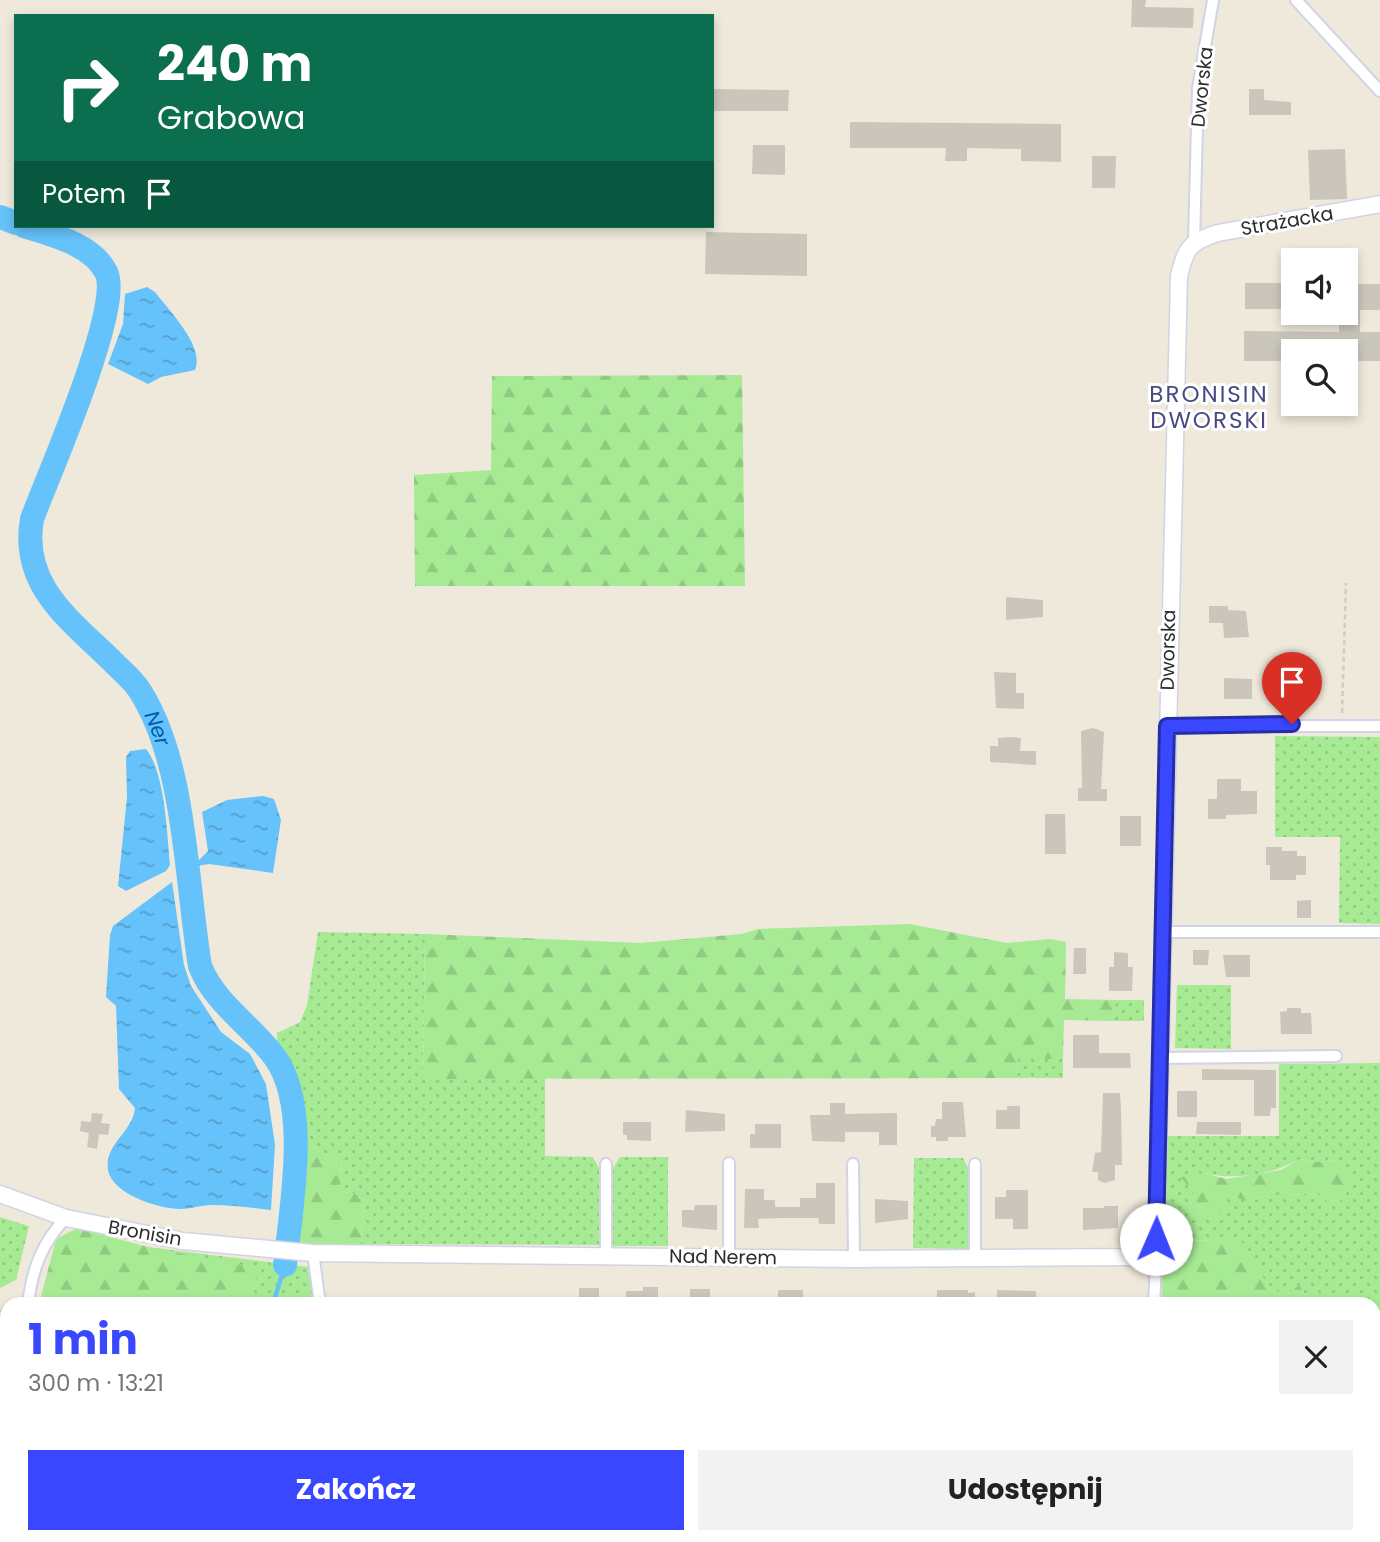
<!DOCTYPE html>
<html lang="pl">
<meta charset="utf-8">
<style>
body{margin:0;font-family:Poppins,sans-serif;background:#f2f2f2;color:#222;height:100vh;display:flex;flex-direction:column;font-size:26px;white-space:nowrap}
*{box-sizing:border-box;margin:0}
p{font-size:23px;color:#767676}
.icon{flex:none;width:38px;height:38px;fill:none;stroke:currentColor;stroke-width:2;stroke-linecap:round;stroke-linejoin:round}
.map{position:relative;flex:1;overflow:hidden}
.drawer{position:absolute;left:0px;top:1297px;width:1381px;height:247px;display:flex;flex-direction:column;background:#fff;border-radius:21px 21px 0 0;box-shadow:0 4px 10px #0003}
.drawer>*{flex:none}
.guide{position:absolute;left:14px;top:14px;width:700px;height:214px;border-radius:0px;box-shadow:0 4px 10px #0003;background:#0b6e4f;color:#fff;overflow:hidden}
.controls{position:absolute;left:1281px;top:248px;display:grid;gap:14px}
.controls a{display:grid;place-items:center;width:77px;height:77px;border-radius:0px;background:#fff;box-shadow:0 4px 10px #0003;font-size:35px}
.pin{position:absolute;display:grid;place-items:center;width:60px;height:60px;color:#fff;margin:-72px -30px;border-radius:50% 50% 50% 0;rotate:-45deg;box-shadow:0 0 7px #0007}
.pin .icon{rotate:45deg}
.me{position:absolute;width:77px;margin:-38px;rotate:1deg;stroke-linejoin:round;filter:drop-shadow(0 0 5px #0008)}
.turn{display:flex;align-items:center;gap:24px;height:147px;padding:0 28px;font-size:32px}
.turn .icon{width:91px;height:91px;stroke-width:2.5}
.turn b{display:block;font-size:49px;line-height:60px}
.then{display:flex;align-items:center;height:66px;padding:0 28px;background:#0003;gap:14px;font-size:26px}
.round{display:grid;place-items:center;flex:none;width:74px;height:74px;border-radius:0px;background:#f2f2f2}
.headline{display:flex;align-items:center;justify-content:space-between;height:119px;padding:0 28px}
h1{font-size:42px;font-weight:700;line-height:52px;color:#3947ff}
.button{display:flex;gap:14px;margin-top:auto;padding:14px 28px}
.button a{flex:1;height:80px;border-radius:0px;background:#3947ff;color:#fff;font-size:28px;font-weight:700;line-height:80px;text-align:center}
.button a+a{background:#f2f2f2;color:#222}
.map>svg:first-child{display:block}
.grass{fill:url(#grass-dots);fill-rule:evenodd}
.forest{fill:url(#forest-firs)}
.water{fill:url(#water-ripples)}
.lines{fill:none;stroke-linecap:round;stroke-linejoin:round}
.stream{stroke:#66c2fa;stroke-width:4.5}
.river{stroke:#66c2fa;stroke-width:24}
.building{fill:#cac6bc}
.street-casing{stroke:#d1d3e6;stroke-width:14}
.secondary-casing{stroke:#d1d3e6;stroke-width:19}
.path{stroke:#ccc;stroke-width:2.5;stroke-dasharray:5 3.5;stroke-linecap:butt}
.street{stroke:#fff;stroke-width:10}
.secondary{stroke:#fff;stroke-width:16}
.route-casing{stroke:#252ea6;stroke-width:18}
.route{stroke:#3947ff;stroke-width:12}
.labels{text-anchor:middle;dominant-baseline:central;stroke-width:6;stroke-linejoin:round;paint-order:stroke}
.street-label{font-size:19px;fill:#2b2b2b;stroke:#fff}
.water-label{font-size:21px;font-style:italic;fill:#005daa;stroke:#fff}
.quarter-label{font-size:23px;letter-spacing:2px;fill:#474b81;stroke:#fff}
</style>
<div class="map">
<svg width="1380" height="1542" viewBox="0 0 1380 1542">
<defs>
<pattern id="grass-dots" width="8" height="8" patternUnits="userSpaceOnUse" patternTransform="scale(1.75)"><rect width="8" height="8" fill="#a7ea94"/><path d="M2 2h.1M6 6h.1" fill="none" stroke="#90c980" stroke-width="1.8" stroke-linecap="round"/></pattern>
<pattern id="forest-firs" width="22" height="20" patternUnits="userSpaceOnUse" patternTransform="scale(1.75)"><rect width="22" height="20" fill="#a7ea94"/><path d="M5 1l3.5 6h-7zM16 11l3.5 6h-7z" fill="#90c980"/></pattern>
<pattern id="water-ripples" width="26" height="14" patternUnits="userSpaceOnUse" patternTransform="scale(1.75)"><rect width="26" height="14" fill="#66c2fa"/><path d="M2 4q2-2 4 0t4 0M15 11q2-2 4 0t4 0" fill="none" stroke="#549ecb"/></pattern>
</defs>
<rect width="100%" height="100%" fill="#efe9dc"/>
<path class="grass" d="M1275 736 1380 737V924L1339 923 1340 837H1275Z
M318 932 425 934 423 1079 545 1078V1156L593 1157 600 1170V1245L361 1244 363 1200 356 1194 340 1191 342 1161 303 1143 295 1103 277 1045V1033L300 1022 307 1005Z
M1177 985H1231V1049L1175 1048Z
M1117 1000H1144V1021H1110Z
M1018 1059H1063V1078H1017Z
M1380 1063V1301L1312 1304 1299 1285 1287 1295 1270 1289 1241 1242 1186 1240 1163 1245 1164 1136H1279V1064ZM1300 1159 1317 1162 1335 1160 1350 1186 1342 1200 1328 1202 1319 1193 1291 1195 1271 1190 1267 1196 1248 1202 1227 1194 1184 1210 1205 1173C1234 1181 1274 1174 1300 1159Z
M620 1157H668V1246H612L613 1168Z
M914 1158H963L969 1170V1249L913 1248Z
M0 1217 29 1226 16 1280 0 1288Z
M148 1247 308 1267 314 1304H102Z
M7 1310V1402L0 1480V1315Z
M22 1536 219 1537 213 1542H22Z"/>
<path class="forest" d="M742 375 745 586H415L414 475 491 470 492 376Z
M910 924 1007 943 1050 939 1066 942 1065 999 1117 1000 1110 1021 1064 1020 1063 1059H1018L1017 1078 423 1079 425 934 640 943 742 934 758 929Z
M303 1143 342 1161 340 1191 356 1194 363 1200 361 1244 327 1248 292 1241Z
M1300 1159 1317 1162 1335 1160 1349 1169 1350 1186 1342 1200 1328 1202 1319 1193 1291 1195 1271 1190 1267 1196 1248 1202 1227 1194 1223 1196 1227 1204 1216 1217 1191 1216 1183 1210 1193 1193 1181 1177 1205 1173 1226 1179 1281 1170Z
M77 1228 148 1247 262 1269 239 1304H57L41 1297 56 1239Z
M1186 1240 1242 1242 1270 1289 1287 1295 1299 1285 1312 1304H1162L1163 1246Z
M1321 1301H1380V1331H1374V1304Z"/>
<path class="water" d="M147 287 155 292C169 311 205 346 195 370L161 377 148 384 108 364 123 324 125 294Z
M146 749C165 772 167 834 170 865L166 871 126 891 118 886 127 797 126 757 130 751Z
M263 796 274 799 281 820 273 873 209 864 197 866V862L208 851 202 812 227 800Z
M172 882 184 965 191 986 221 1032 250 1054 266 1084 275 1145 271 1210C252 1208 232 1205 212 1205 201 1205 190 1209 180 1209 159 1209 112 1194 108 1170 104 1144 133 1132 135 1108L119 1089 116 1006 106 997 110 935 113 926Z
M42 1537H125L148 1542H45Z"/>
<g class="lines">
<path class="stream" d="M273 1304 285 1265
M29 1536 32 1542"/>
<g class="river">
<path d="M0 217 16 223"/>
<path id="s1" d="M24 226C52 235 92 244 106 272 124 305 47 478 32 519 20 587 72 621 115 664 123 672 134 681 140 691 186 763 186 882 200 966 215 1004 250 1024 274 1056 311 1105 291 1207 285 1265"/>
</g>
</g>
<path class="building" d="M1132 0H1146L1145 7 1194 8 1193 28 1131 27Z
M712 89 789 90 788 111H712Z
M1249 89H1264V100L1291 102V115H1249Z
M850 122 1061 124V162L1021 161V149L967 148V161H945L946 148H850Z
M753 145H785V175L752 174Z
M1345 149 1347 199 1310 200 1308 150Z
M1092 156H1116L1115 188H1092Z
M706 232 807 234V276L705 274Z
M1245 283H1293V309H1245Z
M1346 284H1380V310H1360V332H1380V361H1346V352H1293V361H1244V331L1339 332V313H1346Z
M1006 597 1043 600V617L1006 620Z
M1209 606H1228V610L1246 611 1249 637 1224 638 1223 623H1209Z
M994 672 1016 673V693H1024V709L996 708Z
M1224 678 1252 679V699H1224Z
M1093 728 1104 732 1101 789H1107V801H1078V788H1082L1081 731Z
M1011 737 1021 738 1020 751H1036V765L990 762V746H998V738Z
M1217 779H1241V791H1257V814L1226 815V819H1208V799H1217Z
M1045 814H1065L1066 854H1045Z
M1120 816H1141V846H1120Z
M1266 847H1282V851H1297V856H1306V875H1296V880H1270V865H1266Z
M1311 900V918H1297V901Z
M1074 948H1086V974H1073Z
M1193 950H1209L1208 965H1193Z
M1114 952 1128 953V967H1133L1132 991H1109V967H1114Z
M1223 955H1250V977H1226Z
M1287 1008H1301V1013H1311L1312 1034H1281L1280 1012 1287 1011Z
M1073 1035H1099V1053H1130L1131 1068H1073Z
M1202 1069 1276 1070V1108H1271L1270 1116H1254V1080H1202Z
M1177 1091H1197V1117H1177Z
M1103 1093H1120L1121 1107 1122 1165H1115V1180L1104 1183 1098 1180V1172H1092L1095 1153 1101 1152Z
M942 1102H963L966 1137H948V1141H936V1137H931V1126H935L936 1119H942Z
M830 1103H845V1114L897 1113V1145H879V1132H845V1142L812 1141 810 1115H830Z
M1007 1106H1020V1129H996V1110H1007Z
M686 1110 725 1114V1131L685 1132Z
M92 1113 103 1114 101 1123 110 1124 108 1135 99 1134 97 1149 87 1147 89 1133 80 1131 81 1121 91 1122Z
M623 1122H651V1141L627 1140V1135H623Z
M1197 1122H1241V1135L1196 1134Z
M755 1124H781V1148H750V1134H755Z
M816 1183H835V1224H819L818 1218H781L758 1219 759 1228H744L745 1189H764V1200H775V1207H800V1198H816Z
M1006 1190H1028V1229H1013V1219H995V1197H1006Z
M875 1199 908 1201V1219L875 1223Z
M695 1205H717V1230L682 1227V1210H694Z
M1104 1206H1118V1228L1083 1230V1208H1104Z
M643 1287H658V1304H626V1291H643Z
M579 1288H599V1304H579Z
M690 1289H710V1304H690Z
M778 1290H803V1304H778Z
M937 1290H968V1293L975 1292V1304H937Z
M997 1290 1036 1291V1304H997Z"/>
<g class="lines">
<defs>
<path id="street" d="M1296 0 1380 91
M1194 241 1198 88 1213 0
M1167 726H1380
M1162 932H1380
M1159 1058 1336 1056
M853 1164 854 1259
M313 1253 320 1304
M1152 1253 1156 1265 1154 1304
M606 1256V1164
M729 1257V1163
M975 1259V1164
M28 1304C32 1270 42 1242 66 1218
M402 1536 404 1542
M5 1542 7 1520
M1147 1542V1536"/>
<path id="secondary" d="M0 1194 66 1218 183 1241 313 1253 854 1259 1132 1257 1152 1253 1156 1239 1179 276C1186 247 1190 242 1218 233L1380 204"/>
</defs>
<use href="#street" class="street-casing"/>
<use href="#secondary" class="secondary-casing"/>
<path class="path" d="M1342 713 1346 583
M10 1304 16 1298
M0 1312 7 1306
M349 1542 351 1536"/>
<use href="#street" class="street"/>
<use href="#secondary" class="secondary"/>
</g>
<g class="lines">
<defs>
<path id="route" d="M1156 1239 1167 726 1292 724"/>
</defs>
<use href="#route" class="route-casing"/>
<use href="#route" class="route"/>
</g>
<g class="labels">
<g class="street-label">
<text transform="translate(1202 87) rotate(-84)">Dworska</text>
<text transform="translate(1287 221) rotate(-10)">Strażacka</text>
<text transform="translate(1168 650) rotate(-89)">Dworska</text>
<text transform="translate(145 1233) rotate(10)">Bronisin</text>
<text transform="translate(723 1257) rotate(1)">Nad Nerem</text>
</g>
<g class="water-label">
<text stroke="none"><textPath href="#s1" startOffset="611">Ner</textPath></text>
</g>
<g class="quarter-label">
<text x="1209" y="394">BRONISIN<tspan x="1209" dy="26">DWORSKI</tspan></text>
</g>
</g>
</svg>
<div class="controls">
<a><svg class="icon" aria-label="sound" viewBox="0 0 24 24"><path d="M4 9h4l5-4v14l-5-4H4zM17 9q2 3 0 6"/></svg></a>
<a><svg class="icon" aria-label="search" viewBox="0 0 24 24"><circle cx="10" cy="10" r="6"/><path d="M15 15l6 6"/></svg></a>
</div>
<div class="pin" style="left:1292px;top:724px;background:#d93025"><svg class="icon" aria-label="arrive" viewBox="0 0 24 24"><path d="M6 21V4h12l-3 4 3 4H6"/></svg></div>
<svg class="me" style="left:1156px;top:1239px" viewBox="-20 -20 40 40"><circle r="19" fill="#fff"/><path d="M0-13L10 11 0 6-10 11z" fill="#3947ff"/></svg>
<div class="guide">
<div class="turn"><svg class="icon" aria-label="right" viewBox="0 0 24 24"><path d="M7 20v-9h11M14 6l5 5-5 5"/></svg><div><b>240 m</b>Grabowa</div></div>
<div class="then">Potem<svg class="icon" aria-label="arrive" viewBox="0 0 24 24"><path d="M6 21V4h12l-3 4 3 4H6"/></svg></div>
</div>
<section class="drawer">
<div class="headline"><div><h1>1 min</h1><p>300 m · 13:21</p></div><a class="round"><svg class="icon" aria-label="close" viewBox="0 0 24 24"><path d="M6 6l12 12M18 6L6 18"/></svg></a></div>
<div class="button"><a>Zakończ</a><a>Udostępnij</a></div>
</section>
</div>
